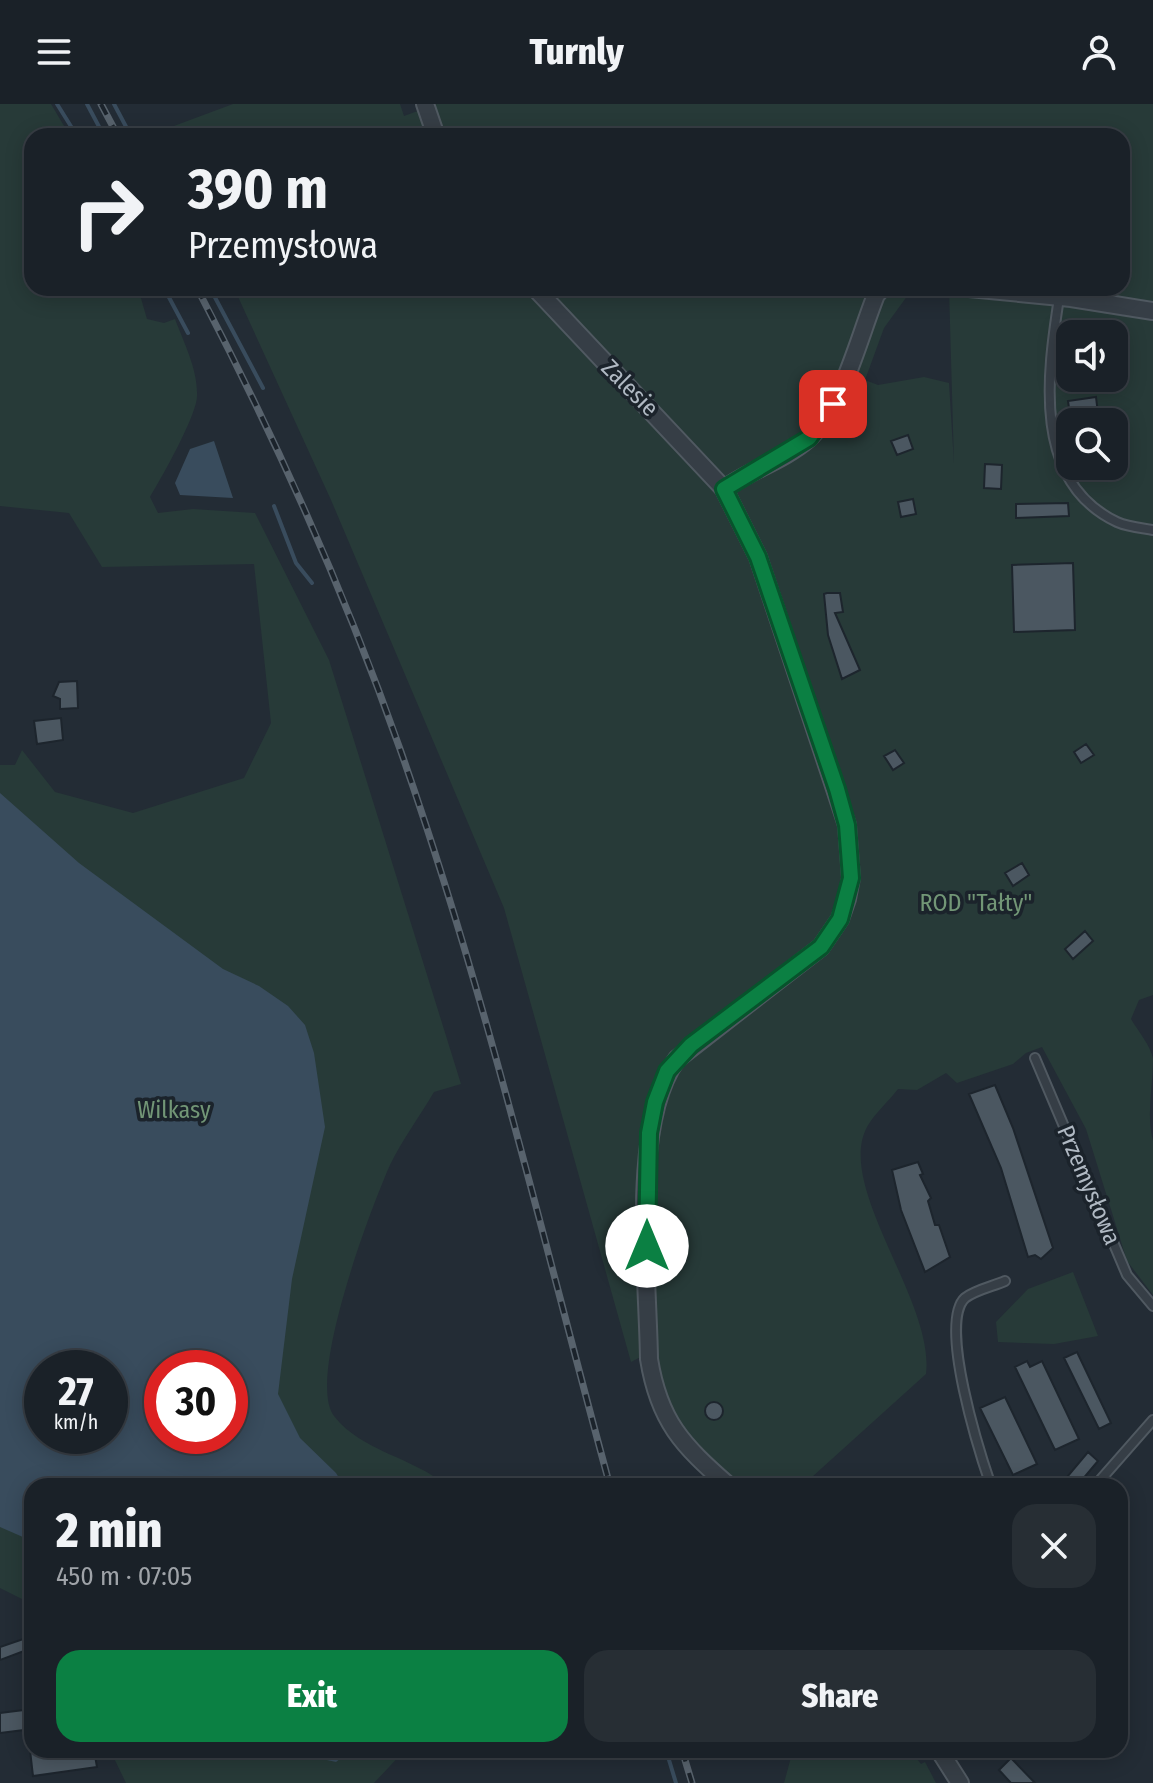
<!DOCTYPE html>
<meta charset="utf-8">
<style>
body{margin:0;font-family:"Fira Sans Condensed",sans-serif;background:#272e34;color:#f1f3f6;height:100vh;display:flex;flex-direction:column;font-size:30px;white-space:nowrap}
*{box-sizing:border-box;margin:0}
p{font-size:26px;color:#9fa3a8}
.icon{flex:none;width:44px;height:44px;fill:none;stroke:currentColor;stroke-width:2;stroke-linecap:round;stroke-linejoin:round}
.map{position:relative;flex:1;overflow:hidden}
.details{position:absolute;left:24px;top:1374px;width:1104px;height:280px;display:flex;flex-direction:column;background:#1a2128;border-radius:24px;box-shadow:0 4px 20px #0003,0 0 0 2px #383e45}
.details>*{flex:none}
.hud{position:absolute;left:24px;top:24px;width:1106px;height:168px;border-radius:24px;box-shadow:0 4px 20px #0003,0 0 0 2px #383e45;background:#1a2128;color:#f1f3f6;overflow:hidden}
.buttons{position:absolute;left:1056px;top:216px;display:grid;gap:16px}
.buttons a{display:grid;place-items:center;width:72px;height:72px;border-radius:16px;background:#1a2128;box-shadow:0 4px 20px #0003,0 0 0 2px #383e45;font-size:40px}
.speed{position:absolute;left:24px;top:1246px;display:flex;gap:16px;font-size:40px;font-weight:700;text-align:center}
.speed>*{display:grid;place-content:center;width:104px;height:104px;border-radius:50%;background:#1a2128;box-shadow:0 4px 20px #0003,0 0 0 2px #383e45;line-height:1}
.speed small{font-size:20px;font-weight:400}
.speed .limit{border:12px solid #d22;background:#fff;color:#111}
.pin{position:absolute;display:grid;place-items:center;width:68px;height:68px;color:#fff;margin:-34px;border-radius:16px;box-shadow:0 4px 12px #0006}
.me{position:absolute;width:88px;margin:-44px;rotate:0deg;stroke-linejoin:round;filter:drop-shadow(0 0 6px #0008)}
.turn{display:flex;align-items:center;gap:28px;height:168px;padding:0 32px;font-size:36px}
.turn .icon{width:104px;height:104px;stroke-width:2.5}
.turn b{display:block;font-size:56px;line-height:68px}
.round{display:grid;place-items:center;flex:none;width:84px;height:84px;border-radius:24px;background:#272e34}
.headline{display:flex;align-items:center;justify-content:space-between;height:136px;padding:0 32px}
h1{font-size:48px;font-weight:800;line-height:60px}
.primary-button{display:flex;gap:16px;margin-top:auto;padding:16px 32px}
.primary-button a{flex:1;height:92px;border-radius:24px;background:#0b8043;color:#fff;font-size:32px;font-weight:800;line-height:92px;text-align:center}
.primary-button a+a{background:#272e34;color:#f1f3f6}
header{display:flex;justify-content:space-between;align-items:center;height:104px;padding:0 32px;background:#1a2128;font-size:36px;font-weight:800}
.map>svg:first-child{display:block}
.green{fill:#273a38;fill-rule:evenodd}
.water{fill:#394c5d;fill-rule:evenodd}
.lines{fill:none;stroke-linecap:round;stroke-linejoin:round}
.stream{stroke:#394c5d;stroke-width:4}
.building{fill:#4b5761;stroke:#1d252d;stroke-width:2}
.service-casing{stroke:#505961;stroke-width:12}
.minor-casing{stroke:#505961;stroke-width:20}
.service{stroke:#363e46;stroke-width:8}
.minor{stroke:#363e46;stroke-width:16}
.rail-casing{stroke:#58636d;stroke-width:7}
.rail{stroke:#1b232b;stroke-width:4;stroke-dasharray:12;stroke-linecap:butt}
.route-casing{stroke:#07532c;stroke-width:20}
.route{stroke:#0b8043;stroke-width:14}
.labels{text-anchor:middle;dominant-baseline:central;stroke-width:7;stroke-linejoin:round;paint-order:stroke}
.street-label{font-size:24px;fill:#b0b9c3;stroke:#1b232b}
.park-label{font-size:24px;fill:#729676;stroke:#1b232b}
</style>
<header><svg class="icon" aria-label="menu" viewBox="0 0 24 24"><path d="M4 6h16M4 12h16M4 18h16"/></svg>Turnly<svg class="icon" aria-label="person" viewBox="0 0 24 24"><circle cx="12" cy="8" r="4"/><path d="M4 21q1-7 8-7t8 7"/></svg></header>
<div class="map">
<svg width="1153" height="1679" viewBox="0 0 1153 1679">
<rect width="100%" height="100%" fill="#232c35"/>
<path class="green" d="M0 0H51L70 32H32V184H138L147 215 164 219 175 215C184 239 198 266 197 292 197 311 161 375 150 393L158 409 193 405 255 409 329 556 461 980 434 988C420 1012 402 1036 390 1061 371 1104 306 1275 334 1312 362 1348 413 1353 447 1382H32V1500L0 1484V661H15L22 646 55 688 133 709 244 674 271 619 254 460 102 463 69 409 0 402ZM42 1264H110V1332H42ZM162 1264H230V1332H162Z
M233 0H400L404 12 437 0H1153V891L1139 896 1131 915C1138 927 1151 942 1153 955 1153 983 1146 1011 1153 1037V1191L1127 1157 1086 1025 1042 943 1026 949 1013 960 957 979 946 969 917 986 898 985C889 997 874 1010 867 1023 835 1083 935 1198 926 1270L802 1382H737C684 1337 665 1317 652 1247L631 1258 504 804 331 396 234 184H882L866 217C880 187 879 184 913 184L884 224 865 276 878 281 924 273 949 279 954 360 949 184H1122V32H147ZM1070 230H1114V274H1070ZM1070 318H1114V362H1070ZM840 693C855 725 865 763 853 798L851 745ZM852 804C841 857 733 908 694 946 682 958 670 982 663 999 640 1054 658 1123 651 1182L648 1042 655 998 667 962 821 843Z
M1073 1168 1098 1232 1054 1240 998 1238 996 1218 1028 1185Z
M110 1646H405L374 1679H126Z
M793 1646H910L921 1660 925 1658 936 1679H784Z"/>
<path class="water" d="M214 337 233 394 180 391 175 379 190 345Z
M0 689 79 759 223 865 259 882 288 902 305 921 314 949 325 1023 292 1175 278 1290 300 1334 336 1369 344 1382H32V1437L0 1423ZM42 1264H110V1332H42ZM162 1264H230V1332H162Z
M281 1646H351L336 1658Z"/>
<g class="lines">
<path class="stream" d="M57 0 77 32
M87 0 104 32
M114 0 131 32
M164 184 188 229
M185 184 187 189
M210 184 263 284
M274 402 296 459 312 479
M666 1646 676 1679"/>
</g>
<path class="building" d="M1096 293 1099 318H1071L1068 297Z
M908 331 913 345 897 351 891 337Z
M985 360 1002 361 1001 385 984 384Z
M913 395 916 410 901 413 898 398Z
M1068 399 1069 412 1016 414V400Z
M1073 459 1075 526 1014 528 1012 461Z
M827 489H840L843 508 835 509 860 566 842 575 828 531 824 490Z
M77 577 78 604 60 605V595L53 592 59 578Z
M61 614 63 636 37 640 34 617Z
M1086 640 1094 651 1081 659 1074 648Z
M895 646 904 659 893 666 884 652Z
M1022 759 1029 771 1013 782 1005 769Z
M1085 827 1093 837 1073 855 1065 845Z
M995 981 1013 1024 1053 1144 1041 1155 1035 1151 1028 1153 1001 1064 969 990Z
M918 1058 923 1070 920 1071 931 1094 928 1097 935 1121H939L950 1153 925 1168 901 1106 892 1066Z
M1077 1248 1111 1319 1099 1325 1064 1254Z
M1027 1257 1030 1263 1042 1257 1079 1335 1055 1346 1015 1263Z
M1005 1293 1037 1360 1013 1371 980 1304Z
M705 1307a9 9 0 1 1 18 0a9 9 0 1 1-18 0Z
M1088 1348 1098 1357 1077 1382H1072L1067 1373Z
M32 1532V1544L0 1556V1543Z
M32 1605V1625L0 1629V1609Z
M30 1646H94L97 1663 33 1672Z
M1011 1654 1035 1679H1011L999 1666Z"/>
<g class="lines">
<defs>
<path id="service" d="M1059 194C1047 271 1032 378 1117 418 1128 423 1142 424 1153 426
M1035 954 1127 1171 1153 1202
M991 1382C980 1350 938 1219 965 1194 975 1186 994 1182 1005 1177
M1095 1382 1153 1316"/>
<path id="minor" d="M425 0 436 32
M535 184 724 385 758 453 847 721 851 774 847 795 840 815 821 843 677 955C630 1018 648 1175 649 1255 659 1317 682 1341 729 1382
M969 184 1071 194
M1067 185 1071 194 1153 207
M724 385C750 366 784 356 808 335 842 305 859 233 876 191L882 184
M939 1646 960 1679"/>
</defs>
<use href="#service" class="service-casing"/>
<use href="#minor" class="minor-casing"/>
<use href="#service" class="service"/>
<use href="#minor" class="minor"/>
<defs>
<path id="rail" d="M101 0 118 32
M197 184C275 333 344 486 400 645 485 886 543 1136 610 1382
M682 1646 692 1679"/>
</defs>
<use href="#rail" class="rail-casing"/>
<use href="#rail" class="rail"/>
</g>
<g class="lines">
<defs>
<path id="route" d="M647 1142 649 1029 655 998 667 967 691 941 821 843 840 815 851 774 847 721 837 685 758 453 724 385 809 334 833 300"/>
</defs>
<use href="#route" class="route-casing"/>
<use href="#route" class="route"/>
</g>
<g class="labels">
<g class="street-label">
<text transform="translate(630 284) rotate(45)">Zalesie</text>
<text transform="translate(1089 1081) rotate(67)">Przemysłowa</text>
</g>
<g class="park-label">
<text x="976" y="799">ROD "Tałty"</text>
<text x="174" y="1006">Wilkasy</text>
</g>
</g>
</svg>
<div class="buttons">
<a><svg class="icon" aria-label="sound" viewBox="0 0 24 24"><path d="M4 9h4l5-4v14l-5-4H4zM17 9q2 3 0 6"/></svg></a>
<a><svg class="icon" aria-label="search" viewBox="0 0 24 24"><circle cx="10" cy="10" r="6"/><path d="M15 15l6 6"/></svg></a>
</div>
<div class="speed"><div>27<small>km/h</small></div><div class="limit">30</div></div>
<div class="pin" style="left:833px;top:300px;background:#d93025"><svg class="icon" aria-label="arrive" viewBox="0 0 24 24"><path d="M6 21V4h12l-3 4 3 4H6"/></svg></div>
<svg class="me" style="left:647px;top:1142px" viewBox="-20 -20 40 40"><circle r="19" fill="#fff"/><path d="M0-13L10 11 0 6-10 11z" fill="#0b8043"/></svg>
<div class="hud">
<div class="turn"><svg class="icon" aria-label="right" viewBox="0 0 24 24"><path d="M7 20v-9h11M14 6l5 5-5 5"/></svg><div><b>390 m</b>Przemysłowa</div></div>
</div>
<section class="details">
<div class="headline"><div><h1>2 min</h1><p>450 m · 07:05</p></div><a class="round"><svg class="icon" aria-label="close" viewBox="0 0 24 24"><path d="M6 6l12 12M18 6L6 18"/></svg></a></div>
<div class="primary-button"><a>Exit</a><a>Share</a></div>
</section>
</div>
